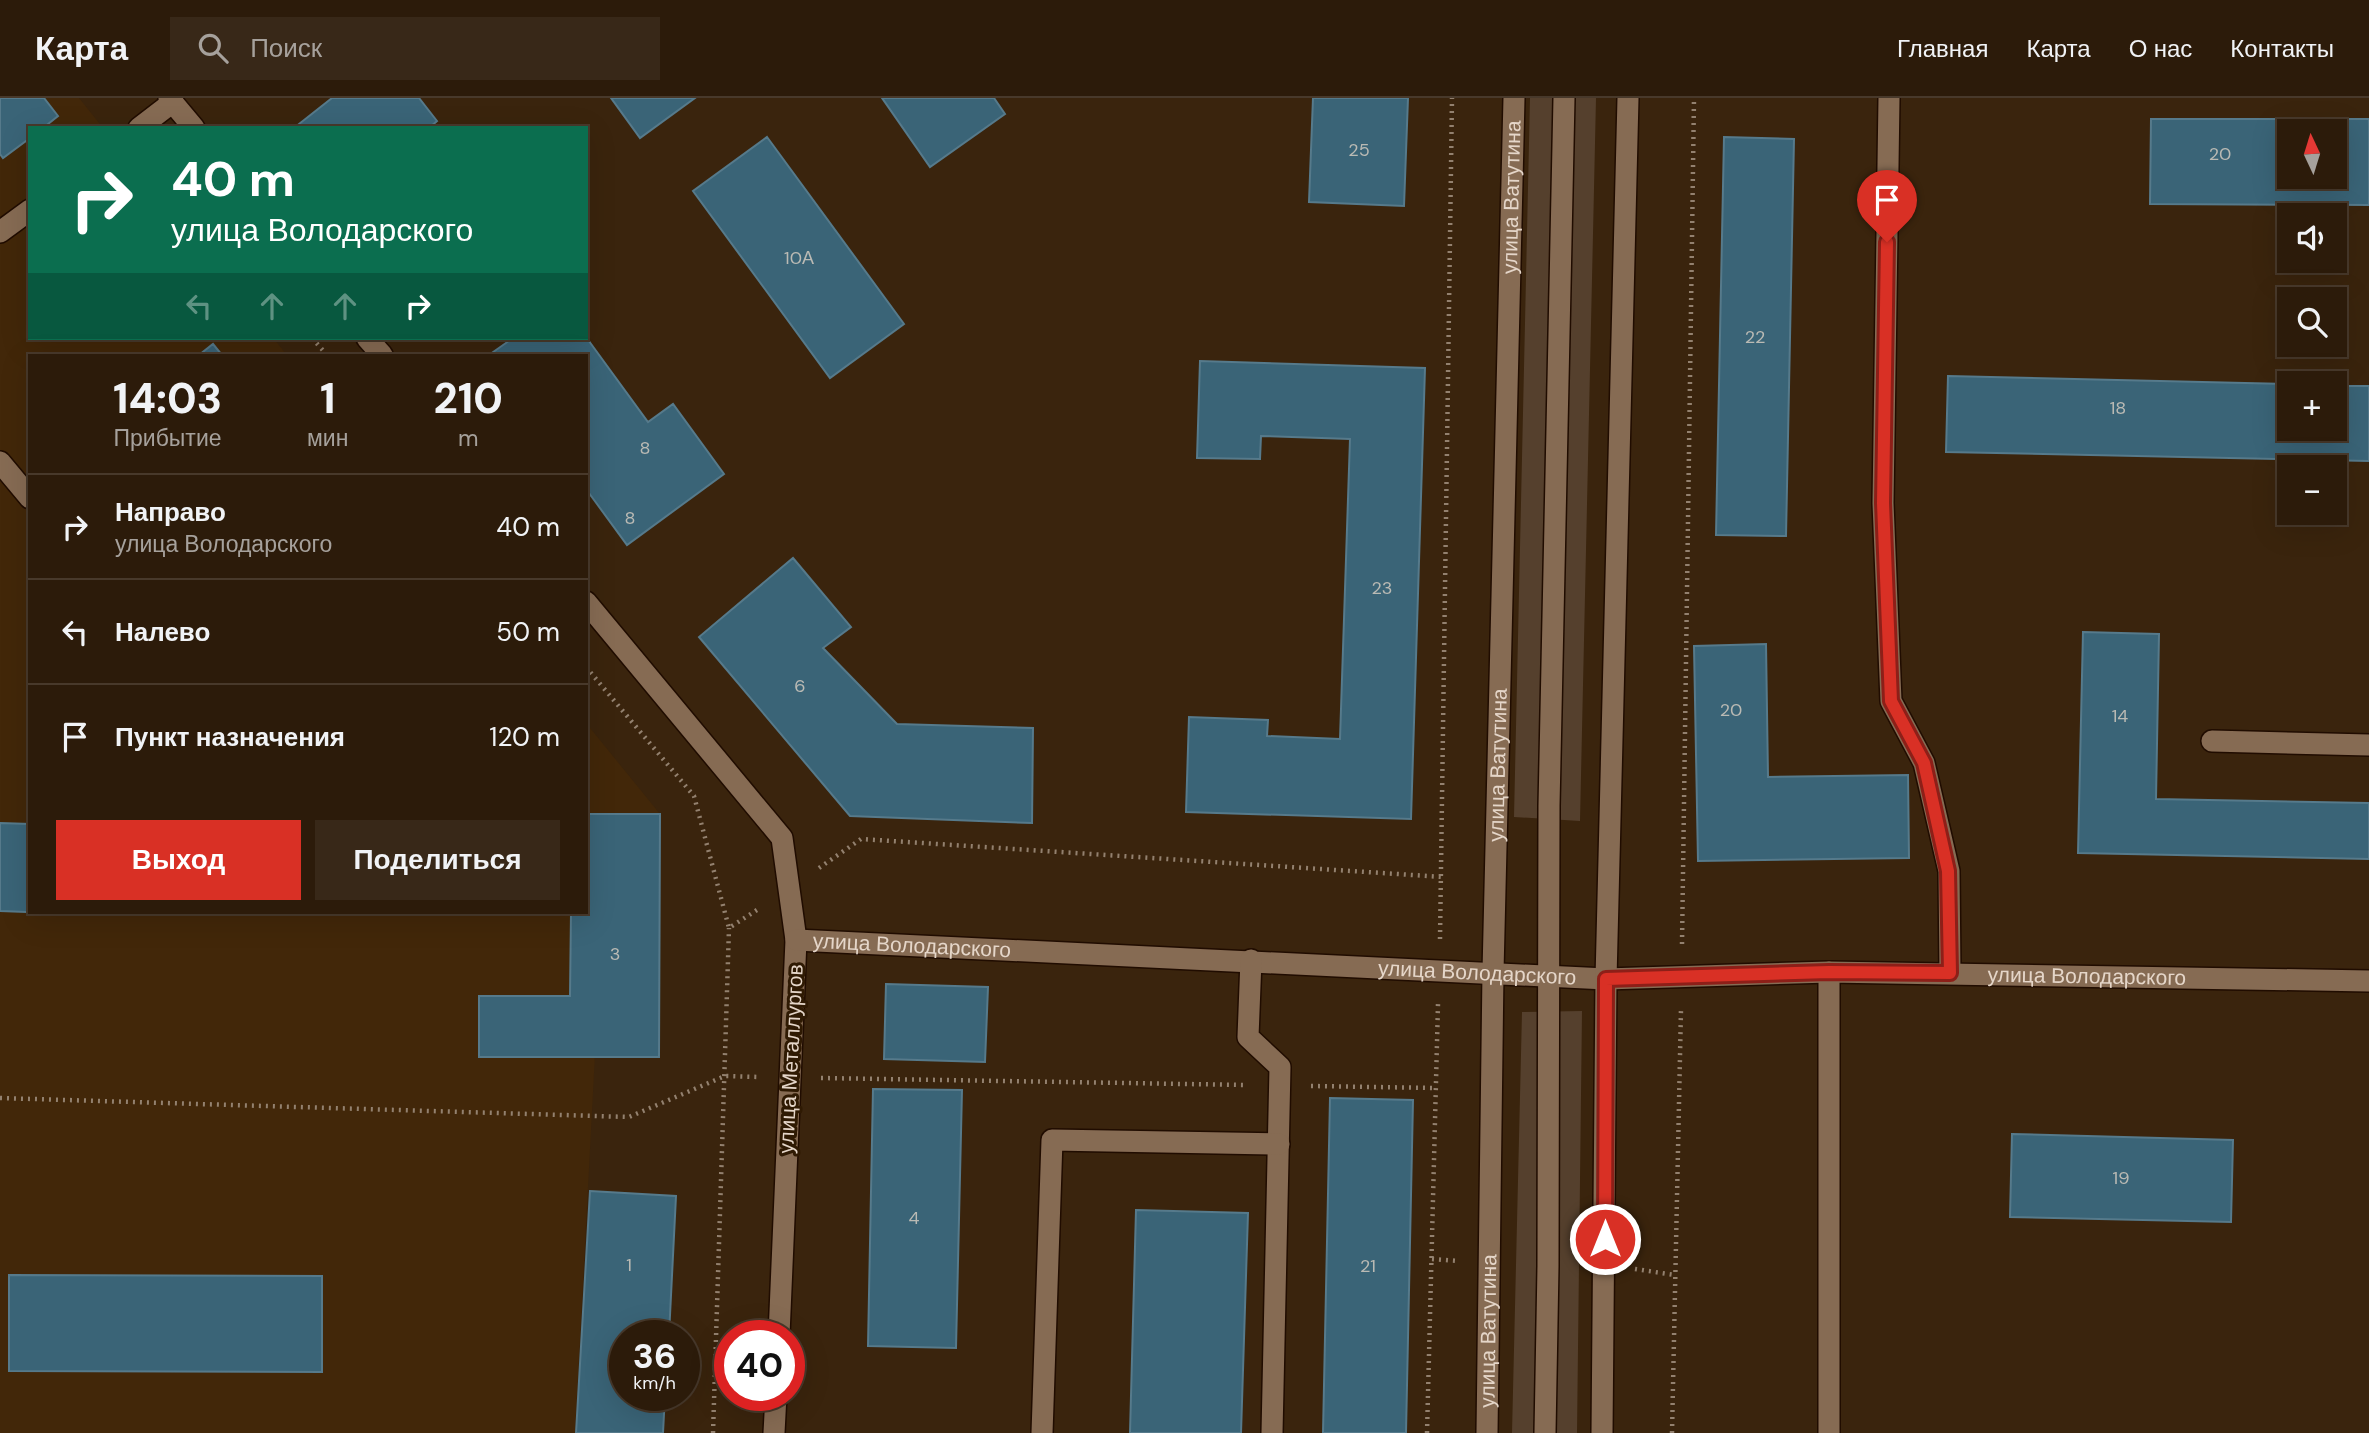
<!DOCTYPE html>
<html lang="ru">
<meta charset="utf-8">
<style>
body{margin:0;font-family:"DM Sans",sans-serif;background:#382818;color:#f1f3f6;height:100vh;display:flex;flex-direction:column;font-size:26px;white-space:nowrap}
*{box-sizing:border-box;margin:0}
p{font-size:23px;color:#a6a19c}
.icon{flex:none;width:38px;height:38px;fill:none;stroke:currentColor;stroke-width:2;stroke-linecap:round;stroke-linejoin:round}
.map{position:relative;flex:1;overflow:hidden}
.side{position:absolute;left:28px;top:256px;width:560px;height:560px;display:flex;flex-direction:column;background:#2c1b0a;border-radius:0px;box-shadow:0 7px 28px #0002,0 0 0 2px #48392b}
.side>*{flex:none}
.guide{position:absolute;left:28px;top:28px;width:560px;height:214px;border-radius:0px;box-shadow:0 7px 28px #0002,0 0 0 2px #48392b;background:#0b6e4f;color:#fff;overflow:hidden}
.needle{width:46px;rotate:356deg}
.buttons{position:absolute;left:2277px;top:21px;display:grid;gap:14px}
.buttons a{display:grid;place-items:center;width:70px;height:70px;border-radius:0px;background:#2c1b0a;box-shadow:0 7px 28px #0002,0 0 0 2px #48392b;font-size:35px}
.speed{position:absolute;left:609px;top:1222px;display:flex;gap:14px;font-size:35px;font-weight:700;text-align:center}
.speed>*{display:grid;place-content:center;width:91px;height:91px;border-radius:50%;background:#2c1b0a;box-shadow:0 7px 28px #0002,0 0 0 2px #48392b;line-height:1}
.speed small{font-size:18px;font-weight:400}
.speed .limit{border:10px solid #d22;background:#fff;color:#111}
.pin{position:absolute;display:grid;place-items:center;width:60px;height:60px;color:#fff;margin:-72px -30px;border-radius:50% 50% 50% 0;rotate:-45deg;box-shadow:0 0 7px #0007}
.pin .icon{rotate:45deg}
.me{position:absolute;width:77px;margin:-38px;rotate:0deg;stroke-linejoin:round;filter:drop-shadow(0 0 5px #0008)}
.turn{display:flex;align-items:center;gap:24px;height:147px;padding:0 28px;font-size:32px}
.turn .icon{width:91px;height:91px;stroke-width:2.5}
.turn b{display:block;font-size:49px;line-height:60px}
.lanes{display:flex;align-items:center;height:66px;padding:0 28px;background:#0003;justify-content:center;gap:35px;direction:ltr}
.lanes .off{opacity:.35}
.eta{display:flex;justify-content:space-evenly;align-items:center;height:119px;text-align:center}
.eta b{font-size:42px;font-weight:800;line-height:49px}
.action{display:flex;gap:14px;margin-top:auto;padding:14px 28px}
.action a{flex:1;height:80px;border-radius:0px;background:#d93025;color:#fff;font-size:28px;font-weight:800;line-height:80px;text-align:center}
.action a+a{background:#382818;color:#f1f3f6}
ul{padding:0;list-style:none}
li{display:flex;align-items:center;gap:21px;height:105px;padding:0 28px;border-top:2px solid #48392b}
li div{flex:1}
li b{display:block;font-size:26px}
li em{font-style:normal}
header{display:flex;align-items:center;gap:42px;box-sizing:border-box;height:98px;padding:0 35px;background:#2c1b0a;border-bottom:2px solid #48392b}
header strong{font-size:33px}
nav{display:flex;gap:38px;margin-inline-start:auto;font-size:24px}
.search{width:490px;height:63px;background:#382818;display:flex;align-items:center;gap:18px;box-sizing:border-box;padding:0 24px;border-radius:0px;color:#a6a19c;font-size:26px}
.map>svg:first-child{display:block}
.built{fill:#422709}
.green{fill:#55402d}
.building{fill:#3a6477;stroke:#567a8b;stroke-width:2;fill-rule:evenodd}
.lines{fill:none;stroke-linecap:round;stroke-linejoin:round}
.minor-casing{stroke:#200c00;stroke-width:24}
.path{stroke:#93816f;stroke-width:4.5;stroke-dasharray:2 5;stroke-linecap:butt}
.minor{stroke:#866b53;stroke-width:21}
.route-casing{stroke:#8d1f18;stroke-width:18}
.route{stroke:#d93025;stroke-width:12}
.labels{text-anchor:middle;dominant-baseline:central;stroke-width:6;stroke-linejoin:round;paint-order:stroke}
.number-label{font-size:18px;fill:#babab4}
.street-label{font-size:21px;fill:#e5d6c9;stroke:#2f1a03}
</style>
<header>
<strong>Карта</strong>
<div class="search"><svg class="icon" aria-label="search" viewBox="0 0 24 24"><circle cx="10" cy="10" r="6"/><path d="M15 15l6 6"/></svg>Поиск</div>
<nav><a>Главная</a><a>Карта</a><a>О нас</a><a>Контакты</a></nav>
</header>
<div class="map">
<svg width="2369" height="1335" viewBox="0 0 2369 1335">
<rect width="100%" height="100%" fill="#3a240d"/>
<path class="built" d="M0 0H79L103 30H30V240H273L287 257H30V814H586V625L660 716 659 959 595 956 575 1335H0Z"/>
<path class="green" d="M1530 0H1596L1580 723 1514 719Z
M1582 913 1577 1335H1512L1522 914Z"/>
<path class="building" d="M0 0H44L58 18 43 30H30V40L3 60 0 56Z
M332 0H419L437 23 429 30H294Z
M611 0H695L640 40Z
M882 0H994L1005 16 930 69Z
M1313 0H1408L1404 108 1309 104Z
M2151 21H2369V107L2150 106ZM2289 33H2334V79H2289Z
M767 39 904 226 830 280 693 93Z
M1724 39 1794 41 1786 438 1716 437Z
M586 239 648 324 673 306 724 376 627 447 586 391V257H489L513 240Z
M213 246 222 257H199Z
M1200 263 1425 270 1411 721 1186 714 1189 619 1268 622 1267 638 1340 641 1350 341 1261 338 1260 361 1197 360Z
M1948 278 2289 286V331H2334V288H2369V363L1946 354Z
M793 460 851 529 823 550 897 626 1033 630 1032 725 850 718 699 539Z
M2083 534 2159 536 2156 701 2369 705V761L2078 755Z
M1766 546 1768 679 1908 677 1909 760 1698 763 1694 548Z
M586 716H660L659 959H479V898H570L571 814H586Z
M0 725 30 726V814L53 815 0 813Z
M886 886 988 889 985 964 884 961Z
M873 991 962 992 956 1250 868 1248Z
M1330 1000 1413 1002 1406 1335H1323Z
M2012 1036 2233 1042 2231 1124 2010 1119Z
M590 1093 676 1098 669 1237H625V1297H665L663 1335H576Z
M1136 1112 1248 1115 1241 1335H1130Z
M9 1177 322 1178V1274L9 1273Z"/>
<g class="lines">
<defs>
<g id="minor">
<path d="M169 0 194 30"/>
<path d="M1889 0 1883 405 1891 603 1924 665 1949 773 1950 875"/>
<path d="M139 30 173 4"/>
<path d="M0 134 30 112"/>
<path d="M367 240 382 257"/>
<path d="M0 364 30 400"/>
<path d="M586 504 782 740 796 842 779 1237"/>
<path d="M2212 643 2369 647"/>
<path id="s1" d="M796 842 1606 881 1829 874 2369 883"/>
<path d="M1251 862 1248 939 1280 969 1272 1335"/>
<path d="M774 1335 776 1297"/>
<path d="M1042 1335 1052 1042 1279 1046"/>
<path id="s2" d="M1487 1335 1493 874 1514 0"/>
<path d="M1545 1335 1548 1168 1549 708 1564 0"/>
<path d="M1602 1335 1606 881 1628 0"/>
<path d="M1829 1335V874"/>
</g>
</defs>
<use href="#minor" class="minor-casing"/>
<path class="path" d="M312 240 327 257
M586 569 694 698 729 830 760 810
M819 770 861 741 1443 779
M1440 841 1452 0
M1682 846 1694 0
M821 980 1246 987
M1311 988 1436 990
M0 1000 629 1019 725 978 760 979
M1432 1161 1459 1163
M1635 1171 1675 1177
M713 1335 729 830
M1427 1335 1438 906
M1672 1335 1681 911"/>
<use href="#minor" class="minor"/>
</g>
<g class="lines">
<defs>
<path id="route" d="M1605 1141 1606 881 1829 874 1950 875 1948 773 1924 665 1891 603 1883 405 1887 144"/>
</defs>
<use href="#route" class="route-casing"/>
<use href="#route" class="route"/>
</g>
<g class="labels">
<g class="number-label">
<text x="1359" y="52">25</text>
<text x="2220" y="56">20</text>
<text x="799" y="160">10А</text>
<text x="1755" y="239">22</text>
<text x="2118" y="310">18</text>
<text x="645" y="350">8</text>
<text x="630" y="420">8</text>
<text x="1382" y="490">23</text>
<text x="800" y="588">6</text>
<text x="1731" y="612">20</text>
<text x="2120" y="618">14</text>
<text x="615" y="856">3</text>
<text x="2121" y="1080">19</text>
<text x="914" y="1120">4</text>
<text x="629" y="1167">1</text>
<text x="1368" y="1168">21</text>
</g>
<g class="street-label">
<text stroke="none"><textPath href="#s2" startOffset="1236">улица Ватутина</textPath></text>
<text stroke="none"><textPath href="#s2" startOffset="668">улица Ватутина</textPath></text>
<text stroke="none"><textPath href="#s1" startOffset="116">улица Володарского</textPath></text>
<text stroke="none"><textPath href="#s1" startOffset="682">улица Володарского</textPath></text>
<text stroke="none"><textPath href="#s1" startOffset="1292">улица Володарского</textPath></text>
<text transform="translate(791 961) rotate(-87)">улица Металлургов</text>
<text stroke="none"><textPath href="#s2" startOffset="102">улица Ватутина</textPath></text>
</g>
</g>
</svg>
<div class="buttons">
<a><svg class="needle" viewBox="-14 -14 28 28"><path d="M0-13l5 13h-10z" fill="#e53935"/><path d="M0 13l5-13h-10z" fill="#a6a19c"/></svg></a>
<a><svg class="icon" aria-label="sound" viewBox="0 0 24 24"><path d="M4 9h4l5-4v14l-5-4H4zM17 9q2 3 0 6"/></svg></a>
<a><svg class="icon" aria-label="search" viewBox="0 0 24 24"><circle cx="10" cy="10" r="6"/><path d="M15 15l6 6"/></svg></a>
<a>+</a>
<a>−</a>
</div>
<div class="speed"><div>36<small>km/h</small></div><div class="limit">40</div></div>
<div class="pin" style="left:1887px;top:144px;background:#d93025"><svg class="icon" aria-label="arrive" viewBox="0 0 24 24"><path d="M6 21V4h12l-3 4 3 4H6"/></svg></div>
<svg class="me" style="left:1605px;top:1141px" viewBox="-20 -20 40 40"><circle r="17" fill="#d93025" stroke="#fff" stroke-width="3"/><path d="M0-11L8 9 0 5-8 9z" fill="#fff"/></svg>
<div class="guide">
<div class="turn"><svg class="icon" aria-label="right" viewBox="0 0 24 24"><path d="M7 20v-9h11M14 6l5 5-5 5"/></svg><div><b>40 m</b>улица Володарского</div></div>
<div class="lanes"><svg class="icon off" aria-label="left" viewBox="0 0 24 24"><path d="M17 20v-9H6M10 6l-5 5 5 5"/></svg><svg class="icon off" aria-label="ahead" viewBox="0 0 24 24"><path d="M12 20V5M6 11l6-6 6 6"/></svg><svg class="icon off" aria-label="ahead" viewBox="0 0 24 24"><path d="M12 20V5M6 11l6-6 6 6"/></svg><svg class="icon" aria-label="right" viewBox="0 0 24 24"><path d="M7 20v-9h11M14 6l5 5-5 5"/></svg></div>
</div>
<section class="side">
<div class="eta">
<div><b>14:03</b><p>Прибытие</p></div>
<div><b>1</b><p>мин</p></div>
<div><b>210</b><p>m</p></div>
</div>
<ul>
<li><svg class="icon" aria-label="right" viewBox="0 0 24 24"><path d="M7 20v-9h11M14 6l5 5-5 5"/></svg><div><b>Направо</b><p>улица Володарского</p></div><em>40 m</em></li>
<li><svg class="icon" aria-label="left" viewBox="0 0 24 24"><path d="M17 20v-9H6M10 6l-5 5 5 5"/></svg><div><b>Налево</b></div><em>50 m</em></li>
<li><svg class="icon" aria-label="arrive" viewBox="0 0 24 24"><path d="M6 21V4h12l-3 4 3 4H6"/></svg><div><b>Пункт назначения</b></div><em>120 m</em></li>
</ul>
<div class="action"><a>Выход</a><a>Поделиться</a></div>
</section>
</div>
